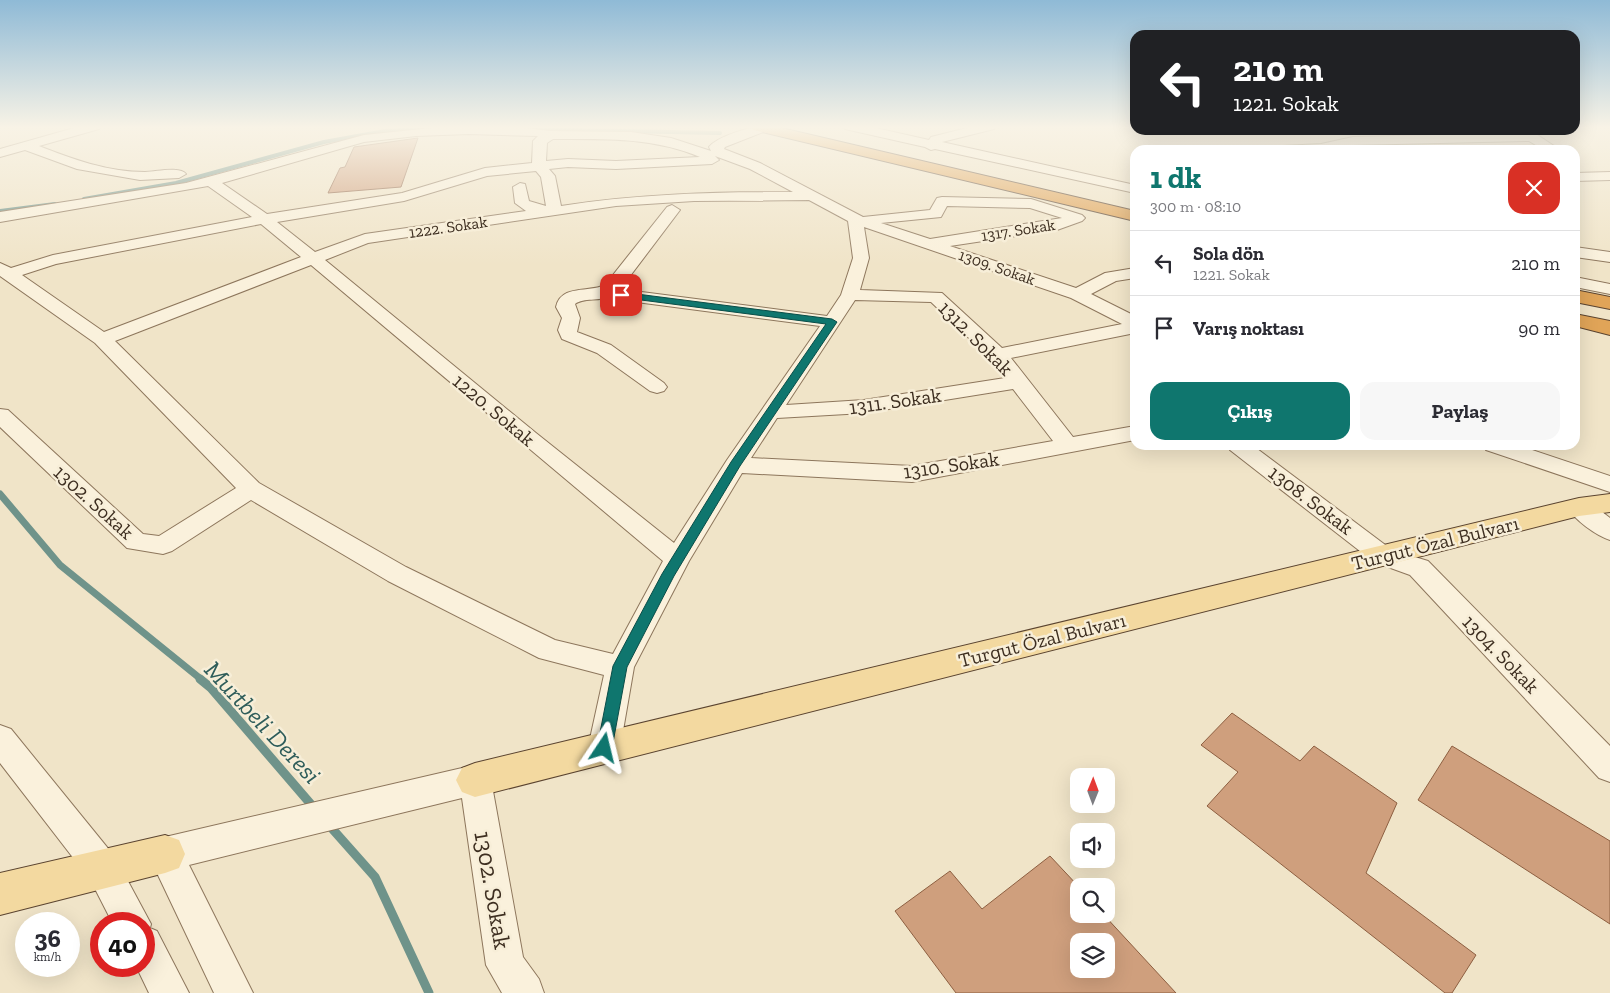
<!DOCTYPE html>
<html lang="tr">
<meta charset="utf-8">
<style>
body{margin:0;font-family:"Zilla Slab",serif;background:#f7f7f7;color:#2b2b33;height:100vh;display:flex;flex-direction:column;font-size:19px;white-space:nowrap}
*{box-sizing:border-box;margin:0}
p{font-size:16px;color:#7c7c81}
.icon{flex:none;width:28px;height:28px;fill:none;stroke:currentColor;stroke-width:2;stroke-linecap:round;stroke-linejoin:round}
.map{position:relative;flex:1;overflow:hidden}
.side{position:absolute;left:1130px;top:145px;width:450px;height:305px;display:flex;flex-direction:column;background:#fff;border-radius:15px;box-shadow:0 5px 20px #0002}
.side>*{flex:none}
.banner{position:absolute;left:1130px;top:30px;width:450px;height:105px;border-radius:15px;box-shadow:0 5px 20px #0002;background:#202124;color:#fff;overflow:hidden}
.needle{width:32px;rotate:1deg}
.fabs{position:absolute;left:1070px;top:768px;display:grid;gap:10px}
.fabs a{display:grid;place-items:center;width:45px;height:45px;border-radius:10px;background:#fff;box-shadow:0 5px 20px #0002;font-size:25px}
.speed{position:absolute;left:15px;top:912px;display:flex;gap:10px;font-size:25px;font-weight:700;text-align:center}
.speed>*{display:grid;place-content:center;width:65px;height:65px;border-radius:50%;background:#fff;box-shadow:0 5px 20px #0002;line-height:1}
.speed small{font-size:12px;font-weight:400}
.speed .limit{border:8px solid #d22;background:#fff;color:#111}
.pin{position:absolute;display:grid;place-items:center;width:42px;height:42px;color:#fff;margin:-21px;border-radius:10px;box-shadow:0 2px 8px #0006}
.me{position:absolute;width:55px;margin:-28px;rotate:10deg;stroke-linejoin:round;filter:drop-shadow(0 0 4px #0008)}
.turn{display:flex;align-items:center;gap:18px;height:105px;padding:0 20px;font-size:22px}
.turn .icon{width:65px;height:65px;stroke-width:2.5}
.turn b{display:block;font-size:35px;line-height:42px}
.round{display:grid;place-items:center;flex:none;width:52px;height:52px;border-radius:15px;background:#f7f7f7}
.overview{display:flex;align-items:center;justify-content:space-between;height:85px;padding:0 20px}
h1{font-size:30px;font-weight:800;line-height:38px;color:#0f766e}
.cta{display:flex;gap:10px;margin-top:auto;padding:10px 20px}
.cta a{flex:1;height:58px;border-radius:15px;background:#0f766e;color:#fff;font-size:20px;font-weight:800;line-height:58px;text-align:center}
.cta a+a{background:#f7f7f7;color:#2b2b33}
ul{padding:0;list-style:none}
li{display:flex;align-items:center;gap:15px;height:65px;padding:0 20px;border-top:1px solid #e1e1e2}
li div{flex:1}
li b{display:block;font-size:19px}
li em{font-style:normal}
.map>svg:first-child{display:block}
.lines{fill:none;stroke-linecap:round;stroke-linejoin:round}
.stream-far2{stroke:#6f938a;stroke-width:4}
.stream-far1{stroke:#6f938a;stroke-width:7}
.stream{stroke:#6f938a;stroke-width:9}
.building{fill:#cf9f7d;stroke:#8d5f41;fill-rule:evenodd}
.minor-casing{stroke:#8d765c;stroke-width:2}
.major-casing{stroke:#5b4430;stroke-width:2}
.highway-casing{stroke:#5b4430;stroke-width:2}
.minor{fill:#faf1dc;fill-rule:evenodd}
.major{fill:#f3d9a0;fill-rule:evenodd}
.highway{fill:#e0a458;fill-rule:evenodd}
.route{fill:#0f766e;stroke:#0a4d48}
.labels{text-anchor:middle;dominant-baseline:central;stroke-width:5;stroke-linejoin:round;paint-order:stroke}
.far-street-label{font-size:16px;fill:#3d2e20;stroke:#f7eed8}
.street-label{font-size:20px;fill:#3d2e20;stroke:#f7eed8}
.near-street-label{font-size:24px;fill:#3d2e20;stroke:#f7eed8}
.near-water-label{font-size:25px;font-style:italic;fill:#2f5d5a;stroke:#f7eed8}
</style>
<div class="map">
<svg width="1610" height="993" viewBox="0 0 1610 993">
<rect width="100%" height="100%" fill="#f0e4c8"/>
<g class="lines">
<path class="stream-far2" d="M526 129 720 133
M84 199 176 183 324 142 385 131 446 127
M0 211 55 204"/>
<path class="stream-far1" d="M0 494 60 565 202 680"/>
<path class="stream" d="M200 679 211 688 315 809
M328 824 375 877 429 993"/>
</g>
<path class="building" d="M418 138 401 187 328 193 340 168 345 167 354 147Z
M1232 713 1300 761 1314 746 1397 803 1366 873 1476 955 1452 993H1445L1207 806 1238 772 1201 745Z
M1452 746 1610 841V924L1418 800Z
M1050 856 1079 887V914H1103L1176 993H956L895 911 950 871 982 909ZM1079 941H1106V969H1079Z"/>
<g class="lines">
<defs>
<path id="minor" d="M81 126H101L99 129 39 146C72 159 108 172 145 172 155 172 180 166 186 174L179 178 140 180 77 169 25 150 0 157V149Z
M451 126 518 127 550 131 631 132 671 138 711 151 709 147C718 136 752 126 766 126V131L725 147 724 149 760 163 863 217 930 210 937 198 942 197 1031 199 1082 215 1085 218 1082 221 1057 230 950 246 1076 288 1105 273 1135 268V278L1116 281 1091 294 1135 316V333L1011 358 1073 437 1135 426V440L912 482 742 473 689 561 634 667 620 748 615 758 604 762 593 758 588 748 604 675 539 658 388 581 251 500 172 551 163 554 127 548 0 427V409L8 410 143 534 159 536 236 488 95 343 0 276V263L11 268 53 255 252 217 208 186 0 222V212L186 183 364 135ZM469 134 538 136 533 141 532 163 485 168 402 193 267 214 222 183 364 142 416 136ZM553 139C603 139 653 137 700 157L616 161 568 159 546 161 547 143ZM715 156 750 169 793 192C715 192 638 194 561 206L555 176 549 169 568 167 616 169 712 164 719 160ZM536 171 541 177 546 206 529 201 525 184 520 183 513 187 515 203 526 211 365 234 315 252 277 222 404 201 487 176ZM809 200 848 221 853 258 841 295 827 316 626 290 621 288 680 210 672 205 667 207 605 285C589 293 561 284 556 307L562 318 558 330 562 339 597 353 650 391 657 393 664 391 667 387 664 383 611 345 577 332 580 318 575 304C584 297 599 302 610 296L621 300 820 326 727 460 674 543 536 433 325 260 368 243 616 206 694 201ZM947 206 1030 208 1062 218 930 239 881 223 941 217ZM261 224 301 257 104 332 22 275 56 264ZM864 227 1071 298 1122 324 1002 348 942 293 860 290 869 258ZM311 265 663 561 613 654 555 640 406 567 259 483 115 341ZM855 300 931 302 991 359 1005 378 864 400 786 405ZM1013 389 1053 441 912 466 751 458 777 418 864 413Z
M843 126H867L929 140 931 137 975 126H996L994 129 942 142 1135 185V193L935 149 931 150 925 147 845 129Z
M1515 130H1530L1560 150H1544L1529 141 1353 145 1330 150H1276L1283 146 1321 144 1353 137 1518 133Z
M1610 172V180L1575 181V173Z
M1575 247 1610 252V262L1575 257Z
M1575 277 1610 284V294L1575 287Z
M1227 445H1252L1392 550 1428 561 1610 746V782L1599 778 1410 575 1374 562 1230 450Z
M1483 445H1517L1610 476V492L1486 450Z
M1579 499 1588 501 1610 518V540C1595 535 1575 520 1567 507L1570 501Z
M0 725 11 729 115 857 151 924 150 928 157 931 189 993H149L136 966H144V924H113L91 881 0 763Z
M475 765 486 770 491 780 523 957 539 979 544 993H502L486 965 462 798 189 865 253 993H214L148 854 153 842 165 837Z"/>
<path id="major" d="M1610 494V512L1579 516 475 797 462 792 456 780 462 768 475 763 1579 498Z
M165 835 179 840 185 854 179 868 165 873 0 915V873Z"/>
<path id="highway" d="M747 126H773L1135 211V221L754 130Z
M1575 290 1610 297V309L1575 302Z
M1575 314 1610 321V335L1575 326Z"/>
</defs>
<use href="#minor" class="minor-casing"/>
<use href="#major" class="major-casing"/>
<use href="#highway" class="highway-casing"/>
<use href="#minor" class="minor"/>
<use href="#major" class="major"/>
<use href="#highway" class="highway"/>
</g>
<linearGradient id="sky" x2="0" y2="1"><stop stop-color="#8fbad6"/><stop offset="0.48" stop-color="#f8f3e6"/><stop offset="1" stop-color="#f8f3e6" stop-opacity="0"/></linearGradient>
<rect width="1610" height="265" fill="url(#sky)"/>
<path class="route" d="M621 292 832 319 837 322 740 466 674 576 627 667 612 748 610 753 604 755 599 753 597 748 613 666 662 574 731 462 826 324 618 297 617 295Z"/>
<g class="labels">
<g class="far-street-label">
<text transform="translate(448 227) rotate(-8)">1222. Sokak</text>
<text transform="translate(1018 230) rotate(-9)">1317. Sokak</text>
<text transform="translate(997 267) rotate(19)">1309. Sokak</text>
</g>
<g class="street-label">
<text transform="translate(976 338) rotate(45)">1312. Sokak</text>
<text transform="translate(895 401) rotate(-8)">1311. Sokak</text>
<text transform="translate(494 410) rotate(40)">1220. Sokak</text>
<text transform="translate(951 465) rotate(-8)">1310. Sokak</text>
<text transform="translate(1311 500) rotate(37)">1308. Sokak</text>
<text transform="translate(94 502) rotate(42)">1302. Sokak</text>
<text transform="translate(1435 543) rotate(-14)">Turgut Özal Bulvarı</text>
<text transform="translate(1042 640) rotate(-14)">Turgut Özal Bulvarı</text>
<text transform="translate(1501 654) rotate(46)">1304. Sokak</text>
</g>
<g class="near-street-label">
<text transform="translate(493 890) rotate(80)">1302. Sokak</text>
</g>
<g class="near-water-label">
<text transform="translate(263 722) rotate(47)">Murtbeli Deresi</text>
</g>
</g>
</svg>
<div class="fabs">
<a><svg class="needle" viewBox="-14 -14 28 28"><path d="M0-13l5 13h-10z" fill="#e53935"/><path d="M0 13l5-13h-10z" fill="#7c7c81"/></svg></a>
<a><svg class="icon" aria-label="sound" viewBox="0 0 24 24"><path d="M4 9h4l5-4v14l-5-4H4zM17 9q2 3 0 6"/></svg></a>
<a><svg class="icon" aria-label="search" viewBox="0 0 24 24"><circle cx="10" cy="10" r="6"/><path d="M15 15l6 6"/></svg></a>
<a><svg class="icon" aria-label="layers" viewBox="0 0 24 24"><path d="M12 4l9 5-9 5-9-5zM3 14l9 5 9-5"/></svg></a>
</div>
<div class="speed"><div>36<small>km/h</small></div><div class="limit">40</div></div>
<div class="pin" style="left:621px;top:295px;background:#d93025"><svg class="icon" aria-label="arrive" viewBox="0 0 24 24"><path d="M6 21V4h12l-3 4 3 4H6"/></svg></div>
<svg class="me" style="left:604px;top:748px" viewBox="-20 -20 40 40"><path d="M0-17L14 15 0 8-14 15z" fill="#0f766e" stroke="#fff" stroke-width="4"/></svg>
<div class="banner">
<div class="turn"><svg class="icon" aria-label="left" viewBox="0 0 24 24"><path d="M17 20v-9H6M10 6l-5 5 5 5"/></svg><div><b>210 m</b>1221. Sokak</div></div>
</div>
<section class="side">
<div class="overview"><div><h1>1 dk</h1><p>300 m · 08:10</p></div><a class="round" style="background:#d93025;color:#fff"><svg class="icon" aria-label="close" viewBox="0 0 24 24"><path d="M6 6l12 12M18 6L6 18"/></svg></a></div>
<ul>
<li><svg class="icon" aria-label="left" viewBox="0 0 24 24"><path d="M17 20v-9H6M10 6l-5 5 5 5"/></svg><div><b>Sola dön</b><p>1221. Sokak</p></div><em>210 m</em></li>
<li><svg class="icon" aria-label="arrive" viewBox="0 0 24 24"><path d="M6 21V4h12l-3 4 3 4H6"/></svg><div><b>Varış noktası</b></div><em>90 m</em></li>
</ul>
<div class="cta"><a>Çıkış</a><a>Paylaş</a></div>
</section>
</div>
